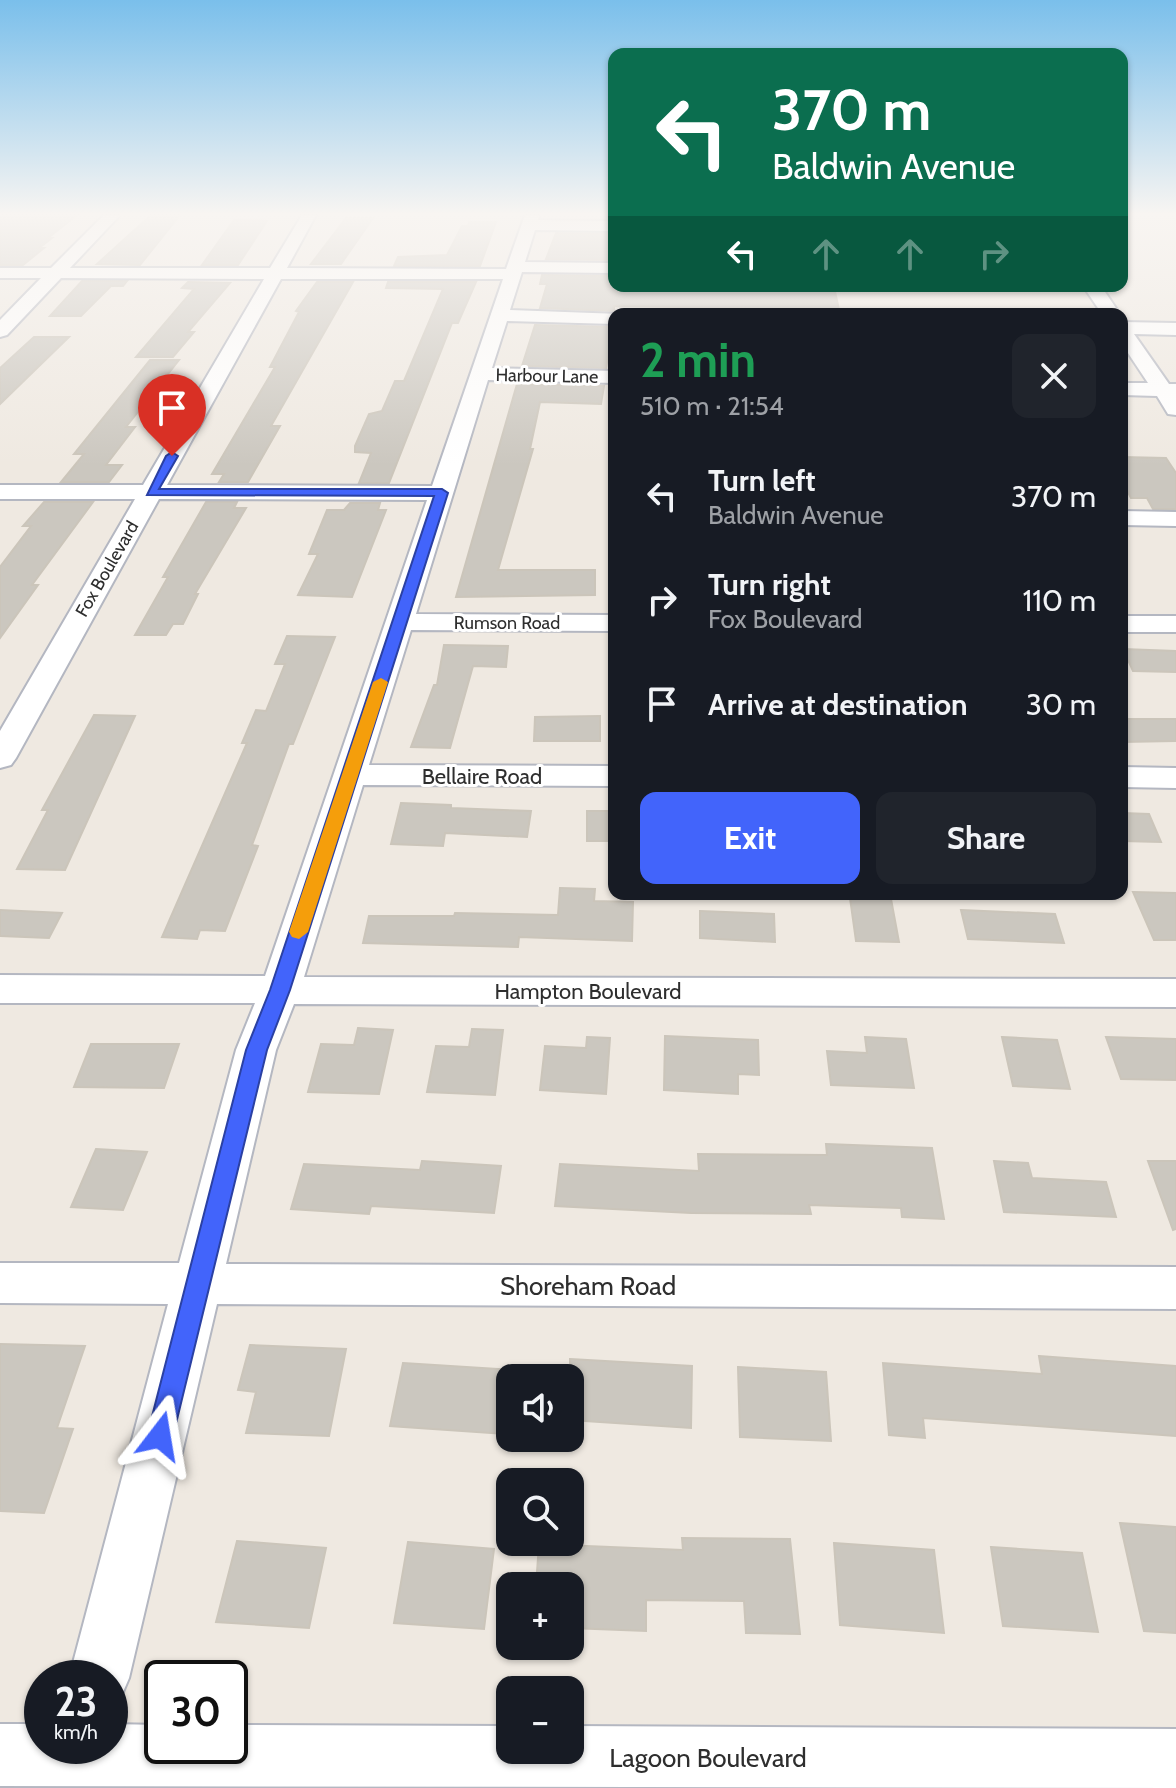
<!DOCTYPE html>
<meta charset="utf-8">
<style>
body{margin:0;font-family:Cabin,sans-serif;background:#20242c;color:#f1f3f6;height:100vh;display:flex;flex-direction:column;font-size:30px;white-space:nowrap}
*{box-sizing:border-box;margin:0}
p{font-size:26px;color:#9ea1a6}
.icon{flex:none;width:44px;height:44px;fill:none;stroke:currentColor;stroke-width:2;stroke-linecap:round;stroke-linejoin:round}
.map{position:relative;flex:1;overflow:hidden}
.side{position:absolute;left:608px;top:308px;width:520px;height:592px;display:flex;flex-direction:column;background:#171b24;border-radius:16px;box-shadow:0 2px 6px #0004}
.side>*{flex:none}
.top-card{position:absolute;left:608px;top:48px;width:520px;height:244px;border-radius:16px;box-shadow:0 2px 6px #0004;background:#0b6e4f;color:#fff;overflow:hidden}
.buttons{position:absolute;left:496px;top:1364px;display:grid;gap:16px}
.buttons a{display:grid;place-items:center;width:88px;height:88px;border-radius:16px;background:#171b24;box-shadow:0 2px 6px #0004;font-size:40px}
.speed{position:absolute;left:24px;top:1660px;display:flex;gap:16px;font-size:40px;font-weight:700;text-align:center}
.speed>*{display:grid;place-content:center;width:104px;height:104px;border-radius:50%;background:#171b24;box-shadow:0 2px 6px #0004;line-height:1}
.speed small{font-size:20px;font-weight:400}
.speed .limit{border:4px solid #111;border-radius:12px;background:#fff;color:#111}
.pin{position:absolute;display:grid;place-items:center;width:68px;height:68px;color:#fff;margin:-82px -34px;border-radius:50% 50% 50% 0;rotate:-45deg;box-shadow:0 0 8px #0007}
.pin .icon{rotate:45deg}
.me{position:absolute;width:88px;margin:-44px;rotate:14deg;stroke-linejoin:round;filter:drop-shadow(0 0 6px #0008)}
.turn{display:flex;align-items:center;gap:28px;height:168px;padding:0 32px;font-size:36px}
.turn .icon{width:104px;height:104px;stroke-width:2.5}
.turn b{display:block;font-size:56px;line-height:68px}
.lanes{display:flex;align-items:center;height:76px;padding:0 32px;background:#0003;justify-content:center;gap:40px;direction:ltr}
.lanes .off{opacity:.35}
.round{display:grid;place-items:center;flex:none;width:84px;height:84px;border-radius:16px;background:#20242c}
.head{display:flex;align-items:center;justify-content:space-between;height:136px;padding:0 32px}
h1{font-size:48px;font-weight:700;line-height:60px;color:#1e9e55}
.primary-button{display:flex;gap:16px;margin-top:auto;padding:16px 32px}
.primary-button a{flex:1;height:92px;border-radius:16px;background:#4264fb;color:#fff;font-size:32px;font-weight:700;line-height:92px;text-align:center}
.primary-button a+a{background:#20242c;color:#f1f3f6}
ul{padding:0;list-style:none}
li{display:flex;align-items:center;gap:24px;height:104px;padding:0 32px}
li div{flex:1}
li b{display:block;font-size:30px}
li em{font-style:normal}
.map>svg:first-child{display:block}
.building{fill:#cbc7bf;stroke:#cbc5ba;stroke-width:2}
.lines{fill:none;stroke-linecap:round;stroke-linejoin:round}
.minor-casing{stroke:#b4b7c1;stroke-width:4}
.minor{fill:#fff;fill-rule:evenodd}
.route{fill:#4264fb;stroke:#2b41a3;stroke-width:2}
.slow{fill:#f59e0b}
.labels{text-anchor:middle;dominant-baseline:central;stroke-width:6;stroke-linejoin:round;paint-order:stroke}
.far-street-label{font-size:18px;fill:#2e2e2e;stroke:#fff}
.street-label{font-size:22px;fill:#2e2e2e;stroke:#fff}
.near-street-label{font-size:26px;fill:#2e2e2e;stroke:#fff}
</style>
<div class="map">
<svg width="1176" height="1788" viewBox="0 0 1176 1788">
<rect width="100%" height="100%" fill="#efe9e1"/>
<path class="building" d="M0 215H77L48 238H52L39 248H44L23 265H0Z
M151 215H180L140 265 97 264Z
M346 218H373L341 264H311Z
M234 220 267 221 238 265H202Z
M469 222H496L480 266H394L398 257 447 255 462 226H468Z
M556 233 614 234V260L546 259Z
M542 275 614 276V286L834 287 840 314H748V309L680 307 614 306V311L540 308 547 284H540Z
M82 281H127L123 286H111L81 316H50Z
M188 282 230 283 188 332H194L173 357H136L194 289 182 288Z
M317 282H353L271 426H280L248 482H219L224 474H212L275 367H270L299 312 296 311Z
M388 282H476L458 323H452L389 483H359L371 453 355 452V446L369 414 382 411 395 381H404L443 289 386 288Z
M535 325 614 327 606 368 522 366Z
M34 337H69L0 404V368Z
M150 360H179L126 427H135L106 465H122L109 482H61L84 454H74Z
M517 384 604 386 601 404 540 402 530 449H533L498 570H595V595L456 597Z
M1122 457 1166 458 1176 473V509H1153L1147 498H1131L1122 481Z
M44 502H93L32 585H38L0 638V567L31 526H23Z
M206 502H237L234 508H246L195 594H198L183 624H173L166 635H135L168 577H163Z
M350 503H380L378 510H386L352 597 298 595 318 554H309L327 510H344Z
M287 636 335 637 293 744H289L252 845 258 846 225 931 200 930 197 939 162 937 247 743H242L256 710 266 711 285 664H275Z
M444 645 508 646 506 667 473 666 450 748 411 747 434 685H437Z
M1123 649 1176 651V672L1133 671Z
M94 715 135 716 65 870 17 869 48 810H42Z
M600 716V741H534L535 717Z
M1122 719H1176V741L1122 742Z
M401 803 451 805V808L531 811 527 837 445 833 443 846 391 844Z
M587 811H614V841H587Z
M1122 813 1149 814 1161 842 1122 841Z
M560 888 595 889 594 901 633 902 632 941 519 937 518 947 363 943 369 916H454L455 913 558 915Z
M1133 892 1176 893V940H1154Z
M850 898 891 899 899 942 856 941Z
M0 910 62 913 49 938 0 936Z
M961 910 1055 914 1064 943 968 939Z
M700 911 774 914 775 942 700 938Z
M358 1028 393 1030 379 1094 308 1092 321 1044 354 1045Z
M472 1029 503 1030 495 1095 427 1092 436 1046 469 1047Z
M665 1036 758 1040 759 1075 738 1074V1094L664 1090Z
M587 1037 610 1038 606 1094 540 1090 545 1046 586 1048Z
M865 1037 906 1039 914 1088 831 1085 827 1051 867 1053Z
M1002 1037 1057 1040 1070 1089 1013 1086Z
M1106 1037 1176 1039V1080L1121 1079Z
M91 1044H179L164 1088 74 1087Z
M826 1144 932 1148 944 1219 902 1217 901 1208 809 1205 811 1214 691 1213 555 1206 560 1164 699 1171 698 1154 827 1155Z
M96 1149 147 1152 123 1210 71 1207Z
M422 1161 501 1166 494 1213 371 1206 369 1214 291 1209 304 1164 420 1170Z
M994 1161 1028 1163 1032 1178 1106 1182 1116 1217 1004 1212Z
M1148 1161H1176V1229L1173 1230Z
M0 1344 85 1346 57 1428 73 1429 44 1513 0 1511Z
M250 1345 346 1349 329 1436 246 1433 256 1392 238 1390Z
M1039 1356 1176 1366V1436L923 1418 925 1438 889 1435 883 1363 1042 1374Z
M570 1359 692 1366 691 1428 570 1420Z
M403 1363 513 1370 505 1434 390 1426Z
M738 1367 826 1372 831 1441 740 1437Z
M1120 1523 1176 1527V1633L1144 1631Z
M682 1538 790 1539 800 1634 746 1633 744 1601 646 1600V1631L570 1628V1586H536L539 1544 683 1550Z
M237 1541 326 1548 309 1628 216 1622Z
M408 1542 494 1549 484 1629 394 1623Z
M834 1543 934 1550 944 1633 840 1625Z
M991 1547 1082 1553 1098 1632 1003 1626Z"/>
<g class="lines">
<defs>
<path id="minor" d="M104 215H120L70 268H270L302 215H316L287 268 506 269 525 215H539L538 220 614 221V231L535 230 525 262 614 263V273L522 272 510 310 620 314H614V324L507 321 492 368 614 371V383L488 380 416 614 614 615V631L411 630 369 765 614 766V786L363 785 304 977 1176 979V1007L294 1004 276 1050 226 1264 1176 1267V1309L217 1304 129 1678 120 1699 110 1703V1678H69L168 1304 0 1303V1263H179L236 1050 255 1003H0V975L265 976 427 500 159 499 16 758 11 765 0 768V731L135 499H0V485H143L264 279 61 278 7 335 0 337V320L41 278H0V268H51ZM281 279H503L432 486 167 485Z
M1083 286H1101L1120 314H1102Z
M1122 322 1176 323V335L1134 334 1169 384H1176V415L1168 414 1157 396 1122 395V383H1148L1122 344Z
M1122 511 1176 512V526L1122 525Z
M1122 616H1176V632H1122Z
M1122 767 1176 768V788L1122 787Z
M0 1724H42V1746H110V1724L162 1725V1746H230V1725L510 1726V1750H570V1726L1176 1729V1788L0 1786Z"/>
</defs>
<use href="#minor" class="minor-casing"/>
<use href="#minor" class="minor"/>
</g>
<linearGradient id="sky" x2="0" y2="1"><stop stop-color="#7abfeb"/><stop offset="0.46" stop-color="#f8f5f2"/><stop offset="1" stop-color="#f8f5f2" stop-opacity="0"/></linearGradient>
<rect width="1176" height="465" fill="url(#sky)"/>
<path class="route" d="M172 452 178 456 159 489H442L448 493 290 990 267 1050 173 1436 169 1445 160 1448 151 1445 147 1436 246 1050 270 990 434 496 147 495 166 456Z"/>
<path class="slow" d="M381 678 388 682 308 932 299 939 292 937 289 932 373 682Z"/>
<g class="labels">
<g class="far-street-label">
<text transform="translate(547 376) rotate(1)">Harbour Lane</text>
<text transform="translate(107 569) rotate(-60)">Fox Boulevard</text>
<text x="507" y="623">Rumson Road</text>
</g>
<g class="street-label">
<text x="482" y="776">Bellaire Road</text>
<text x="588" y="991">Hampton Boulevard</text>
</g>
<g class="near-street-label">
<text x="588" y="1286">Shoreham Road</text>
<text x="708" y="1758">Lagoon Boulevard</text>
</g>
</g>
</svg>
<div class="buttons">
<a><svg class="icon" aria-label="sound" viewBox="0 0 24 24"><path d="M4 9h4l5-4v14l-5-4H4zM17 9q2 3 0 6"/></svg></a>
<a><svg class="icon" aria-label="search" viewBox="0 0 24 24"><circle cx="10" cy="10" r="6"/><path d="M15 15l6 6"/></svg></a>
<a>+</a>
<a>−</a>
</div>
<div class="speed"><div>23<small>km/h</small></div><div class="limit">30</div></div>
<div class="pin" style="left:172px;top:456px;background:#d93025"><svg class="icon" aria-label="arrive" viewBox="0 0 24 24"><path d="M6 21V4h12l-3 4 3 4H6"/></svg></div>
<svg class="me" style="left:160px;top:1436px" viewBox="-20 -20 40 40"><path d="M0-17L14 15 0 8-14 15z" fill="#4264fb" stroke="#fff" stroke-width="4"/></svg>
<div class="top-card">
<div class="turn"><svg class="icon" aria-label="left" viewBox="0 0 24 24"><path d="M17 20v-9H6M10 6l-5 5 5 5"/></svg><div><b>370 m</b>Baldwin Avenue</div></div>
<div class="lanes"><svg class="icon" aria-label="left" viewBox="0 0 24 24"><path d="M17 20v-9H6M10 6l-5 5 5 5"/></svg><svg class="icon off" aria-label="ahead" viewBox="0 0 24 24"><path d="M12 20V5M6 11l6-6 6 6"/></svg><svg class="icon off" aria-label="ahead" viewBox="0 0 24 24"><path d="M12 20V5M6 11l6-6 6 6"/></svg><svg class="icon off" aria-label="right" viewBox="0 0 24 24"><path d="M7 20v-9h11M14 6l5 5-5 5"/></svg></div>
</div>
<section class="side">
<div class="head"><div><h1>2 min</h1><p>510 m · 21:54</p></div><a class="round"><svg class="icon" aria-label="close" viewBox="0 0 24 24"><path d="M6 6l12 12M18 6L6 18"/></svg></a></div>
<ul>
<li><svg class="icon" aria-label="left" viewBox="0 0 24 24"><path d="M17 20v-9H6M10 6l-5 5 5 5"/></svg><div><b>Turn left</b><p>Baldwin Avenue</p></div><em>370 m</em></li>
<li><svg class="icon" aria-label="right" viewBox="0 0 24 24"><path d="M7 20v-9h11M14 6l5 5-5 5"/></svg><div><b>Turn right</b><p>Fox Boulevard</p></div><em>110 m</em></li>
<li><svg class="icon" aria-label="arrive" viewBox="0 0 24 24"><path d="M6 21V4h12l-3 4 3 4H6"/></svg><div><b>Arrive at destination</b></div><em>30 m</em></li>
</ul>
<div class="primary-button"><a>Exit</a><a>Share</a></div>
</section>
</div>
